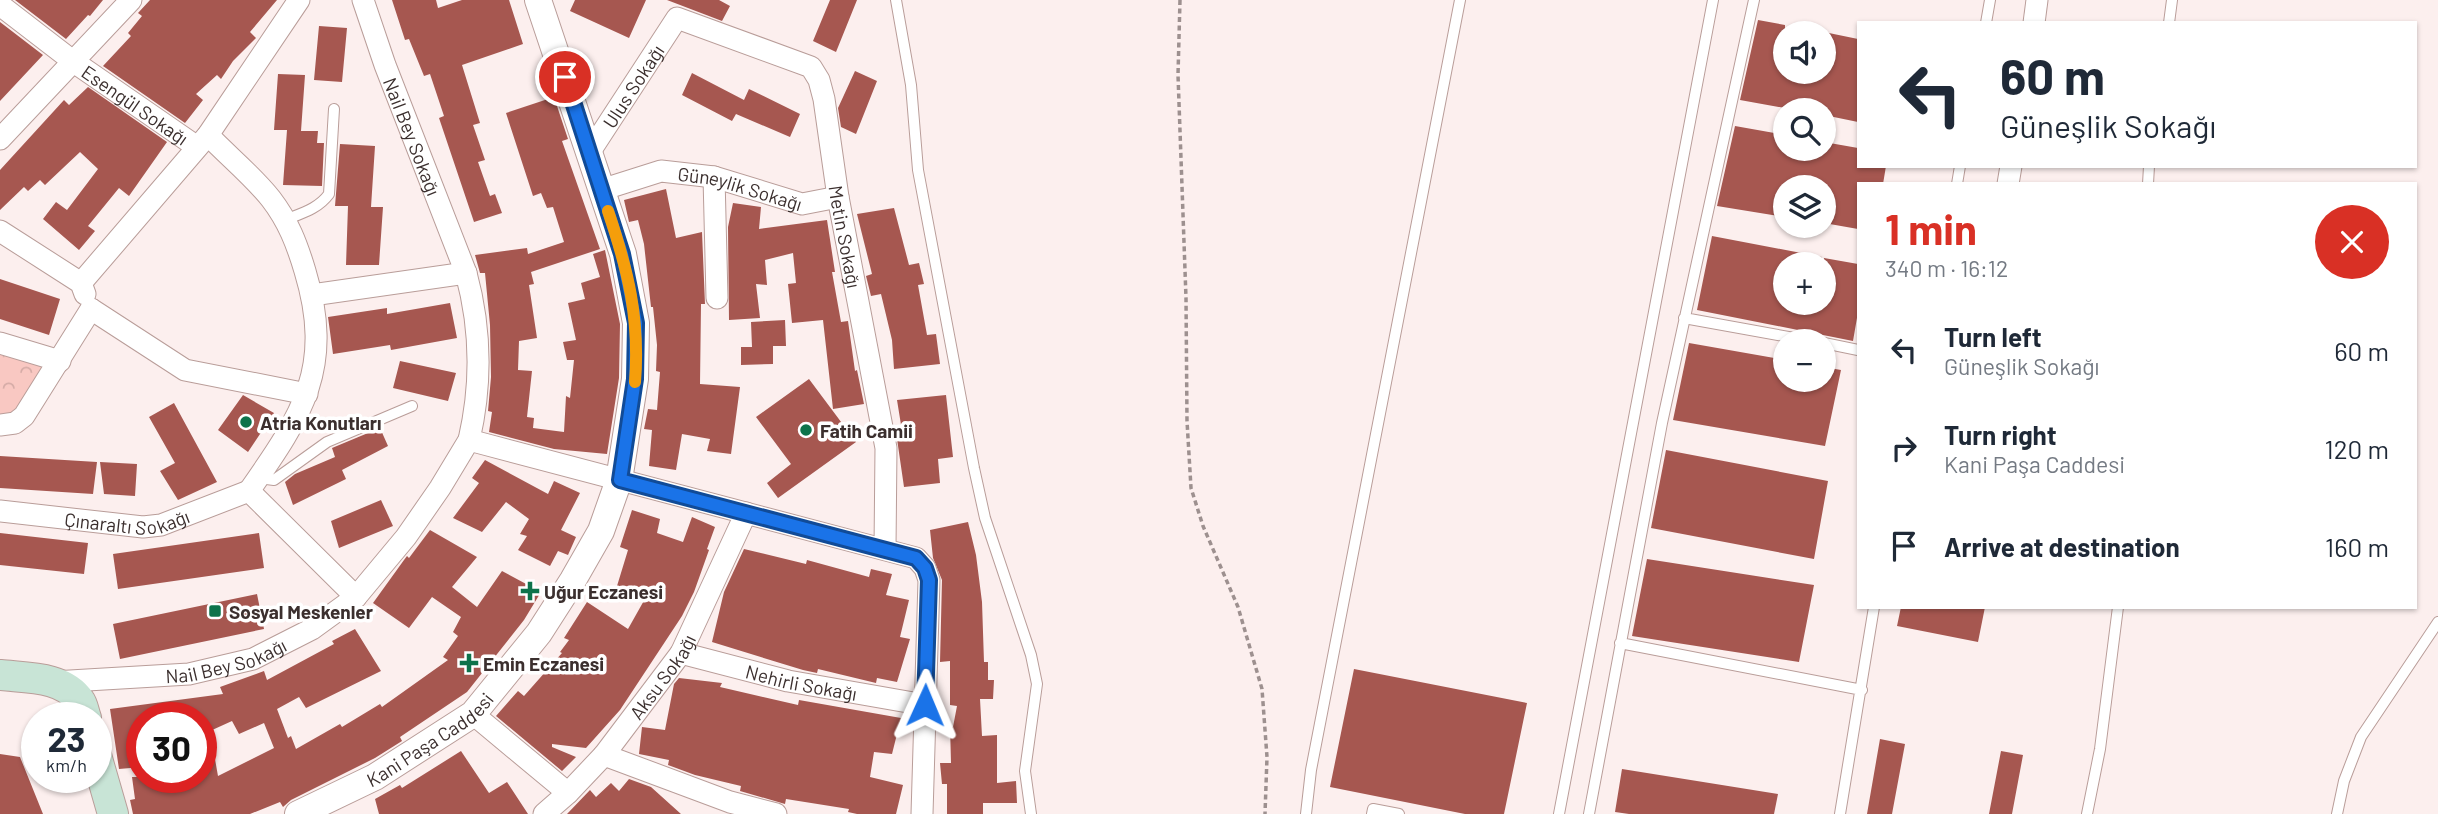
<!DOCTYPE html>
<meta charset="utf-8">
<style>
body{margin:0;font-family:Barlow,sans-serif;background:#f6f6f7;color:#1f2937;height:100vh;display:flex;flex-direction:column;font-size:26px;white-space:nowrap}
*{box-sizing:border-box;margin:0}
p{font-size:23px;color:#747a83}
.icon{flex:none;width:38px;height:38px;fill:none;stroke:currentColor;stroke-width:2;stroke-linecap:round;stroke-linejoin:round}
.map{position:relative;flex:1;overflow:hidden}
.details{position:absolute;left:1857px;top:182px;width:560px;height:427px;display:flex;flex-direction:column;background:#fff;border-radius:0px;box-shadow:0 2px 5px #0004}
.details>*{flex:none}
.banner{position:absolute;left:1857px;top:21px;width:560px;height:147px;border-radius:0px;box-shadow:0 2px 5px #0004;background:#fff;color:#1f2937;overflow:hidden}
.controls{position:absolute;left:1773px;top:21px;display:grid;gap:14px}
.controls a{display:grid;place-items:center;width:63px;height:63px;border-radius:50%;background:#fff;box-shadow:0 2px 5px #0004;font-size:35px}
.speed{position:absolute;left:21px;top:702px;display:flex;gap:14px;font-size:35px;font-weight:700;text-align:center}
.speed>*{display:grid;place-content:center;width:91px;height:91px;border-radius:50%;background:#fff;box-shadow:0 2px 5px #0004;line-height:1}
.speed small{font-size:18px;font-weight:400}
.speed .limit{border:10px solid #d22;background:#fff;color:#111}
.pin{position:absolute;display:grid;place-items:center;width:60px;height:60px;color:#fff;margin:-30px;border:4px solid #fff;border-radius:50%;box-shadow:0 2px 7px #0007}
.me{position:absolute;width:77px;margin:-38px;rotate:1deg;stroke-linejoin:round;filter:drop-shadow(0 0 5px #0008)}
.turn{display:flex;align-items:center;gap:24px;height:147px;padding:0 28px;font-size:32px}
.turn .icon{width:91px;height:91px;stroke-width:2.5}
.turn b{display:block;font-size:49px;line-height:60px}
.round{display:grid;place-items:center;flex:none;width:74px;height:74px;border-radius:37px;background:#f6f6f7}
.head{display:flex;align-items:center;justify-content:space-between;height:119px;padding:0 28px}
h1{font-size:42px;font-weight:700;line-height:52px;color:#d93025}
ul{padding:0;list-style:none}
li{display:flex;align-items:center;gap:21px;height:98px;padding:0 28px}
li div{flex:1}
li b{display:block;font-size:26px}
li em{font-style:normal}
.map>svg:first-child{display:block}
.park{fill:url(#park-crowns)}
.building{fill:#a65750;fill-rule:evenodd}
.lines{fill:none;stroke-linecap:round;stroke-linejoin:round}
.service-casing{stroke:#b99d99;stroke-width:12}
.minor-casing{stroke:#b99d99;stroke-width:23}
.tertiary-casing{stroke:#b99d99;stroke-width:28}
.secondary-casing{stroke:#b99d99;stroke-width:32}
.path{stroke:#9d908f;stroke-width:3.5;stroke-dasharray:5 3.5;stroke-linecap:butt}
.service{stroke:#fff;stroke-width:10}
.minor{stroke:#fff;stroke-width:21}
.tertiary{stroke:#fff;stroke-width:26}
.secondary{stroke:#c8e4d6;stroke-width:30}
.route-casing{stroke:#114b97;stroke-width:18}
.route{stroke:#1a73e8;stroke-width:12}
.slow{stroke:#f59e0b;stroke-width:12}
.poi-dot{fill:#0d734b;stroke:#fff;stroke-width:2.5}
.labels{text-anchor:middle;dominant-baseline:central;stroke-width:7;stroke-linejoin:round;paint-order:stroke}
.street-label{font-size:19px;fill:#3b2f2e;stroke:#fff}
.poi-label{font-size:19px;font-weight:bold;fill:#3b2f2e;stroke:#fff;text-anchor:start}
</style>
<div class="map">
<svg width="2438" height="814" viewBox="0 0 2438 814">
<defs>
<pattern id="park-crowns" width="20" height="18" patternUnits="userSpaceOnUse" patternTransform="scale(1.75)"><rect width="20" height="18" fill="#f9c8c2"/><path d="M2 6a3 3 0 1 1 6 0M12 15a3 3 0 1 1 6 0" fill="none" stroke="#d6aca7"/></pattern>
</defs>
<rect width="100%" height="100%" fill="#fcefee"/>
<path class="park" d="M0 349 46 364 11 419 0 416Z"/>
<path class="building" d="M15 0H103L90 16 88 15 66 39Z
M150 0H277L250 32 256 38 233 61 221 79 217 75 196 94 203 100 185 123 103 66 131 36 128 33 142 16 138 13Z
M392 0H436L438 8 462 0H509L523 44 462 65 480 123 473 125 485 160 478 162 490 196 495 194 502 213 474 222 439 118 444 116 430 74 424 76 409 39 405 40Z
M575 0H646L629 38 570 11Z
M667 0H719L730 6 722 21Z
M830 0H857L836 52 813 41Z
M1758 20 1785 25V72H1824V32L1858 39V122L1824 115V110H1796L1740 100Z
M0 22 43 55 0 101Z
M319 26 347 28 342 82 314 80Z
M855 71 877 81 856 134 841 127 838 108Z
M692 73 744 100 749 89 800 114 790 137 736 114 732 121 682 95Z
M278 74 305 75 301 131H318L317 143H324L322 186 283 185 287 130H274Z
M88 87 167 142 129 196 119 188 88 226 95 231 79 250 43 219 56 202 67 210 98 169 80 152 45 185 40 180 28 191 24 187 0 210V170L64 100 69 105Z
M554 97 568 139 562 141 600 249 531 272 534 284 529 285 537 338 519 341 518 370 532 371 527 417 534 418 533 428 564 432 566 396 570 398 574 360H567L563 342 576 340 568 303 585 299 581 283 600 277 593 254 605 250 620 324 619 378 607 454 554 449 489 432 492 412 488 411 491 377 490 325 485 273H480L475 255 527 248 528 254 564 242 553 207 547 208 541 193 533 196 506 113Z
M1735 126 1785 135V149H1824V142L1858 148V166H1886L1883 184H1858V229L1824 223V187H1785V217L1717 206Z
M340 144 375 146 371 207H383L379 265H346L348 206H335Z
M666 189 676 238 702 232 705 304H701L700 384 740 387 731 454 707 451 710 439 682 434 676 470 649 466 652 430 644 429 648 409 657 410 660 372 656 371 657 345 653 307H651L644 244 638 220 629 222 624 200Z
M733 203 761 207 759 229 827 220 835 272H832L841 322 848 321 855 371 857 370 864 404 833 409 823 320 792 323 788 284 796 283 793 253 765 260 767 285 756 284 760 318 729 320 728 227Z
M894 208 909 265 919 263 924 284 918 285 927 335 936 334 940 364 894 369 892 340 881 294 871 296 866 276 872 274 857 214Z
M1712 236 1822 257 1821 264H1785V303H1824V258L1858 264V312L1853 341 1697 310Z
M0 279 60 299 49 335 0 319Z
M450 303 457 338 391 350 390 345 333 354 328 317 387 308V314Z
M785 320 786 346H773V364L741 365V347H752L751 322Z
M1689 343 1785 360V380H1824V367L1841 370 1825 446 1673 420Z
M400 361 456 373 448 401 393 388Z
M809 379 856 442 778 498 767 483 791 464 756 417Z
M243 395 274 413 248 452 218 430Z
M946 395 953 457 938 459 940 483 904 487 896 432 902 431 897 400Z
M174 403 217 482 178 500 160 471 175 463 149 417Z
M380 428 388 446 342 470 346 479 293 505 285 482 295 474 335 457 332 448Z
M1666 450 1828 481 1814 559 1651 528Z
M0 456 97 462 93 494 0 488Z
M485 460 548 494 554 481 580 493 561 530 576 537 568 555 558 551 550 566 518 550 527 536 520 534 529 519 506 502 482 532 453 518 479 483 472 478Z
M100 462 137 464 135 496 104 494Z
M381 500 393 526 339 548 331 521Z
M632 510 660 519 657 533 683 542 692 517 715 527 707 549 709 550 694 592 682 616 620 710 586 748 552 744V747L576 757 562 771 496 716 518 691 524 696 562 653 560 652 569 640 564 638 587 602 628 629 646 597 617 586 628 550 620 547Z
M968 522 976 555 982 602 984 662H988V680H994L993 699H980L982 736 997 735V783L1016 781 1017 803H983V814H947V784H942L940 763H951L950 726 953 727 957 706 950 705V661L940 662 942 580 933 558 930 530Z
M430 530 477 557 452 587 477 607 502 571 541 592 524 620 467 692 400 737 402 741 375 758 291 800 283 807 280 802 250 814H133L130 800 135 799 132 777H201V718H142V767L119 769 110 709 223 694 220 687 264 671 267 680 334 644 332 641 355 629 381 671 306 708 299 697 277 709 288 738 291 736 296 749 340 724 342 727 380 704 382 707 448 660 443 657 458 636 453 632 461 617 432 597 409 628 373 603 404 560 407 556 409 558ZM232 721 239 734 264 723 274 748 218 776 210 731Z
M0 533 88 543 84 574 0 565Z
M259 533 264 568 118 589 113 554Z
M744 549 806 564 807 560 869 577 871 569 892 574 886 595 909 600 900 637 910 639 897 682 877 678 876 683 818 669 817 673 803 670 712 642 724 592Z
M1647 559 1814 585 1799 662 1632 636Z
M257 594 264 629 120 659 113 624Z
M1901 607H1985L1978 642 1897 626Z
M1354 669 1527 703 1504 814H1465L1330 787Z
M679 678 722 683 720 687 798 705 799 700 901 718 892 754 874 752 870 777 903 785 896 814H857L848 812 849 809 786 799 785 804 740 791 741 786 695 775 668 765 669 760 639 754 642 727 665 730 674 684Z
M1880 739 1905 744 1892 814H1867Z
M461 751 489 793 507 782 528 814H379L375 799 400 785 402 788Z
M2001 751 2023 755 2012 814H1989Z
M0 754 20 757 43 814H0Z
M1622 769 1778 794 1774 814H1629L1615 812Z
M629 779 651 787 681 814H567L590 790 596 797 611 783 619 791Z"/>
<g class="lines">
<defs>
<path id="service" d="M896 0 911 85 918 170 974 468 985 518 1031 655 1037 684 1025 771 1031 814
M1986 23 1990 0
M2169 23 2172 0
M1957 184 1960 166
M2148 184 2149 166
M285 220C302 213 318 209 329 194L334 109
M1684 318 1811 341
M1824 343 1858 350
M259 478 274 480 327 442 412 406
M1620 643 1862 690
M1306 814 1311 770 1460 0
M1372 814 1373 809 1399 814
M1559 814 1713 0
M1589 814 1662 423 1754 0
M1840 814 1874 607
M2087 814 2100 749 2118 607
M2337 814 2344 781 2361 737 2438 622"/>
<g id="minor">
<path id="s1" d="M363 0 385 65 466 273C481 328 482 384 469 440"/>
<path id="s2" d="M0 5 74 62 197 147"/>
<path d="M2034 23 2037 0"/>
<path d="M208 135C228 156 253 176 271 199 288 221 297 244 305 271 334 367 303 414 249 491"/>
<path d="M0 139 131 0"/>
<path id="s3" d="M589 153 677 18 811 67 819 80 824 99 838 197 886 448 885 549"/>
<path d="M714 177 717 298"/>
<path d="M2008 184 2011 166"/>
<path id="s4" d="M601 190 661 171 714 177 802 204 838 197"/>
<path d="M0 231 81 283 85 294"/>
<path d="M81 283 208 135 299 0"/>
<path d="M312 295 466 273"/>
<path d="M91 309 185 370 307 394"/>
<path d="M0 343 60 361"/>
<path d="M0 425 15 423 24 416 91 309"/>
<path id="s5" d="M0 511 143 527 161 525 249 491 356 597"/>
<path id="s6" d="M681 653 788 681 925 705"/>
<path id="s7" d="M53 682 189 674 253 659 312 629 356 597 406 537 440 488 469 440 916 558 925 568 929 580 922 814"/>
<path d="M473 714 568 793"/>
<path d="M604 755 730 802 776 814"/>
<path id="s8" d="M544 814 568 793 604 755 681 653 746 513"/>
</g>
<g id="tertiary">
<path id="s9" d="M298 814 375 777 473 714 539 633 573 580 601 531 619 480 635 379 636 323 623 254 538 0"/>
</g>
<path id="secondary" d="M0 675C26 678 64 676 80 701 83 705 84 713 86 718
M96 755 113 814"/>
</defs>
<use href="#service" class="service-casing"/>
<use href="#minor" class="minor-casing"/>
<use href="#tertiary" class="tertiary-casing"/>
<use href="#secondary" class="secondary-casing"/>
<path class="path" d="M1180 0 1178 75 1186 298 1187 421 1191 488 1203 526 1238 607 1262 689 1267 757 1265 814"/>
<use href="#service" class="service"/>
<use href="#minor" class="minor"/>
<use href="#tertiary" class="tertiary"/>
<use href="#secondary" class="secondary"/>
</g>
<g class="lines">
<defs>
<path id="route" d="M565 77 622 254 636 323 635 379 620 480 916 558 925 568 929 580 925 705"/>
</defs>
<use href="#route" class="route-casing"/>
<use href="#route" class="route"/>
<path class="slow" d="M608 211C628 270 640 319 635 382"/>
</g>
<g class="poi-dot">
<circle cx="246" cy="422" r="7"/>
<circle cx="806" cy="430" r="7"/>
<path d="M526.5 580.5h7v7h7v7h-7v7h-7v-7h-7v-7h7z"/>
<rect x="208" y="604" width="14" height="14" rx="3.5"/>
<path d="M465.5 652.5h7v7h7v7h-7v7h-7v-7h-7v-7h7z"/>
</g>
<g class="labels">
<g class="street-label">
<text stroke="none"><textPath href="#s3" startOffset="80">Ulus Sokağı</textPath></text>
<text stroke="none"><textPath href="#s2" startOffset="168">Esengül Sokağı</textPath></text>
<text stroke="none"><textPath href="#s1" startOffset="145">Nail Bey Sokağı</textPath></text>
<text stroke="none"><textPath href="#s4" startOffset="144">Güneylik Sokağı</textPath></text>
<text stroke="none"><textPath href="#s3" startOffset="478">Metin Sokağı</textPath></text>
<text stroke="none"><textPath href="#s5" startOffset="128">Çınaraltı Sokağı</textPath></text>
<text stroke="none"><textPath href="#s7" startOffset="175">Nail Bey Sokağı</textPath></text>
<text stroke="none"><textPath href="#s8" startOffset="182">Aksu Sokağı</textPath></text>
<text stroke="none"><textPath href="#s6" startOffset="124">Nehirli Sokağı</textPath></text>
<text stroke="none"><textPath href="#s9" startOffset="152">Kani Paşa Caddesi</textPath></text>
</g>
<g class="poi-label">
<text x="260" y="422">Atria Konutları</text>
<text x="820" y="430">Fatih Camii</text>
<text x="544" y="591">Uğur Eczanesi</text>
<text x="229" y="611">Sosyal Meskenler</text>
<text x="483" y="663">Emin Eczanesi</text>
</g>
</g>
</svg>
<div class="controls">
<a><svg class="icon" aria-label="sound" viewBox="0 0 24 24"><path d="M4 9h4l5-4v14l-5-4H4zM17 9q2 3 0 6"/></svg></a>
<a><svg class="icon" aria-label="search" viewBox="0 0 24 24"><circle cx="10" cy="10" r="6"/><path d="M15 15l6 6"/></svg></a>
<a><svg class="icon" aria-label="layers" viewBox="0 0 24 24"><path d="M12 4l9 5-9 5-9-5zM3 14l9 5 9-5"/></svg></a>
<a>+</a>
<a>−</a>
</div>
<div class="speed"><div>23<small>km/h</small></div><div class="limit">30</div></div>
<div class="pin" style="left:565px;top:77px;background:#d93025"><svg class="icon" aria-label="arrive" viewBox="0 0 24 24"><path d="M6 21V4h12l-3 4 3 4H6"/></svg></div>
<svg class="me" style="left:925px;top:705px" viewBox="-20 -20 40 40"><path d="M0-17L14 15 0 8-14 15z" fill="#1a73e8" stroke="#fff" stroke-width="4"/></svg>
<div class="banner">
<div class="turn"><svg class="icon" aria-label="left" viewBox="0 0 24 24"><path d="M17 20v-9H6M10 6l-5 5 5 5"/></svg><div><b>60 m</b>Güneşlik Sokağı</div></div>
</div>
<section class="details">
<div class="head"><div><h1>1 min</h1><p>340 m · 16:12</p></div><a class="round" style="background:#d93025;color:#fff"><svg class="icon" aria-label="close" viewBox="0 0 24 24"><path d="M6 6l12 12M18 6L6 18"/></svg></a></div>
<ul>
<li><svg class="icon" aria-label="left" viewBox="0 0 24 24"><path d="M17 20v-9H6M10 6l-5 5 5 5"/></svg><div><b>Turn left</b><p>Güneşlik Sokağı</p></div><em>60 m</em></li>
<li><svg class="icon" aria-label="right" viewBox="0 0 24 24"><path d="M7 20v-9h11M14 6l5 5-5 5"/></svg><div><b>Turn right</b><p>Kani Paşa Caddesi</p></div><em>120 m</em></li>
<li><svg class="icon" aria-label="arrive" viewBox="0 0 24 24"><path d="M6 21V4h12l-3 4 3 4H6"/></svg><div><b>Arrive at destination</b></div><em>160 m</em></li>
</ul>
</section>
</div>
